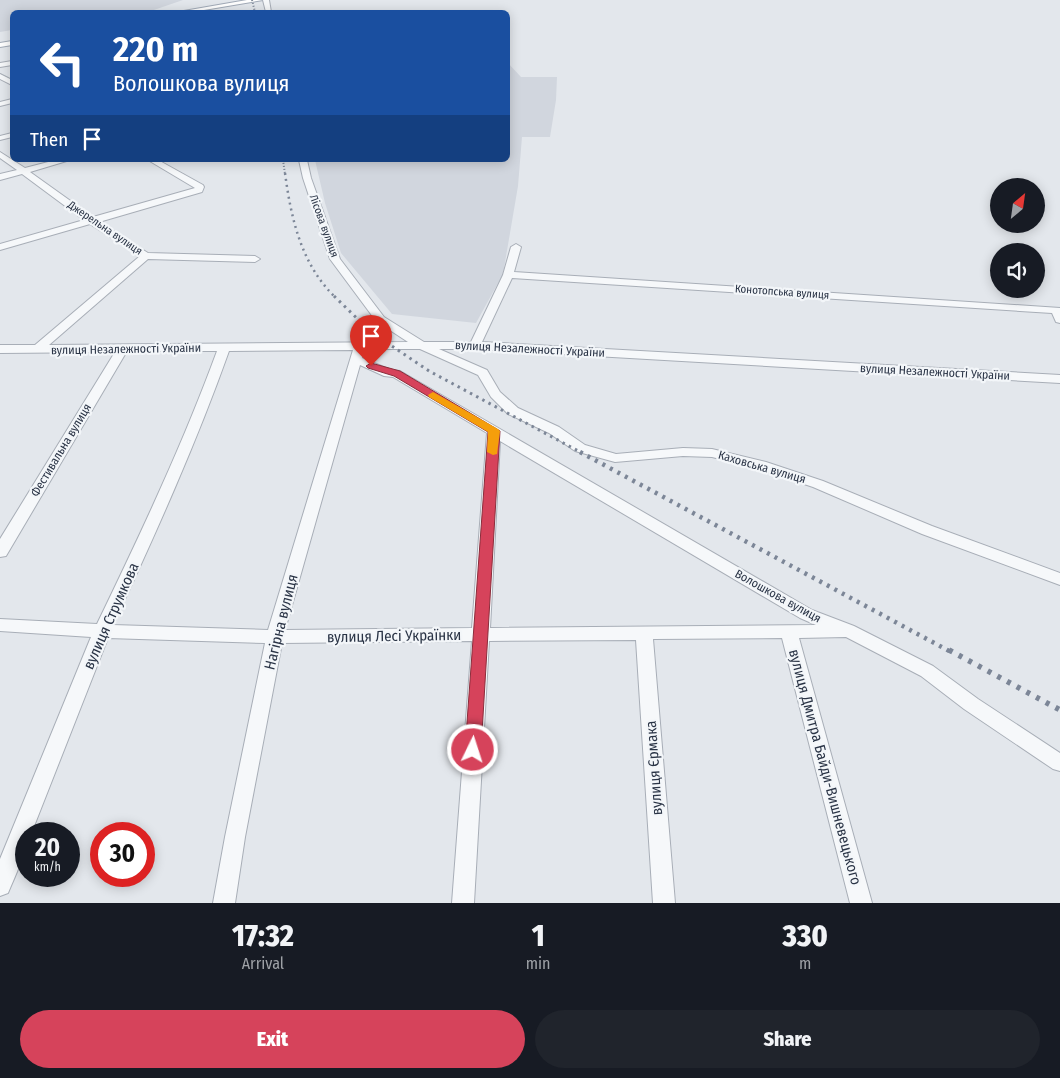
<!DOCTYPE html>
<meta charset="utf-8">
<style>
body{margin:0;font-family:"Fira Sans Condensed",sans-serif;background:#20242c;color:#f1f3f6;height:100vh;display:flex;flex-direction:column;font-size:19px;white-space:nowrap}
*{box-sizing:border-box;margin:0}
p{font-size:16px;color:#9ea1a6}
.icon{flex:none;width:28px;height:28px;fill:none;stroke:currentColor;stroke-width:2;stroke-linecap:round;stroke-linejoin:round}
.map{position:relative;height:903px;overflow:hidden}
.sheet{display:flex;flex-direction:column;background:#171b24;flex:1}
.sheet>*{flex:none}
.hud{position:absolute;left:10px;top:10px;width:500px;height:152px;border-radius:8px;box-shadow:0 2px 12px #0003;background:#1a4fa0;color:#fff;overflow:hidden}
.needle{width:32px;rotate:29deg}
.controls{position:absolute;left:990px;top:178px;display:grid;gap:10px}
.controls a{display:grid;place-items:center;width:55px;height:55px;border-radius:50%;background:#171b24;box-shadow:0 2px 12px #0003;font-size:25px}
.speed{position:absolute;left:15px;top:822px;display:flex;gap:10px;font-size:25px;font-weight:700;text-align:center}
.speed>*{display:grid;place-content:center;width:65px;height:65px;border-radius:50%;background:#171b24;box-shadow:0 2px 12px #0003;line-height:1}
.speed small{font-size:12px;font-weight:400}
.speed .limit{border:8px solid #d22;background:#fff;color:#111}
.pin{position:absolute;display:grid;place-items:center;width:42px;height:42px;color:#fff;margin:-51px -21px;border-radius:50% 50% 50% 0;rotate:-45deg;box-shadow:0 0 5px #0007}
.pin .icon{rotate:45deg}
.me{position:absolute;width:55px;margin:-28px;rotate:4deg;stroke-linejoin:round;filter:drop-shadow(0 0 4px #0008)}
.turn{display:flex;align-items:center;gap:18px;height:105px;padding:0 20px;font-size:22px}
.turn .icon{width:65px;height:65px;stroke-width:2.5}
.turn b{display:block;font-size:35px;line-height:42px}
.then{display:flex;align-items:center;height:48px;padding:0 20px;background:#0003;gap:10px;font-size:19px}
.eta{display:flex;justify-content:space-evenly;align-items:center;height:85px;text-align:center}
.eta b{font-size:30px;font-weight:800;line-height:35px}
.primary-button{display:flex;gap:10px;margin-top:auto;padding:10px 20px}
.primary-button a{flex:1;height:58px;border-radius:30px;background:#d6435b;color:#fff;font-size:20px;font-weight:800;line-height:58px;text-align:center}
.primary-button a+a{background:#20242c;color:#f1f3f6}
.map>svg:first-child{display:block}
.built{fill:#d1d6de}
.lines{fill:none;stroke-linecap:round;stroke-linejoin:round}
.minor-casing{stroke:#a8aeb7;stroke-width:2}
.major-casing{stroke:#a2abb8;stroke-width:2}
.minor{fill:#f6f8fa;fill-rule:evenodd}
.major{fill:#fff;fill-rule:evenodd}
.rail-far4{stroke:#7c8697;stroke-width:2;stroke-dasharray:1 2;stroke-linecap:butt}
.rail-far3{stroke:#7c8697;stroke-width:2.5;stroke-dasharray:2 4;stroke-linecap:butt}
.rail-far2{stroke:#7c8697;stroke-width:3;stroke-dasharray:2.5 4.5;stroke-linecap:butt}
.rail-far1{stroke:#7c8697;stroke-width:4.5;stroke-dasharray:3 5.5;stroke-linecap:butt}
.rail{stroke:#7c8697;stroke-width:5.5;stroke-dasharray:4 7;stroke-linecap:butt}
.route{fill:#d6435b;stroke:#8b2c3b}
.slow{fill:#f59e0b}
.labels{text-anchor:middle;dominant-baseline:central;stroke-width:4.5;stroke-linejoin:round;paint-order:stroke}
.far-street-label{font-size:11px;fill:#2a3446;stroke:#f3f6f9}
.street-label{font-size:12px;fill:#2a3446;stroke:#f3f6f9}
.near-street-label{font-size:15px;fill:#2a3446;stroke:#f3f6f9}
</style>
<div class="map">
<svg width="1060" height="903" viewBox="0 0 1060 903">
<rect width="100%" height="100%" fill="#e3e7ec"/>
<path class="built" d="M0 0H183L148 12H12V30L0 32Z
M508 63 521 77H557L556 100 550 137H522L518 186 503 274 476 323 392 314 341 253 325 203 315 160H508Z"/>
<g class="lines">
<defs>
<path id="minor" d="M263 0H269L271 12H266Z
M12 61V65L0 67V63Z
M0 74 12 80V85L0 79Z
M12 99V103L0 106V102Z
M12 133V137L0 140V136Z
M0 152 25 168 56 160H70L30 172 93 217 195 188 148 160H158L203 185 204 187 202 192 99 222 148 253 255 256 260 259 255 262 148 259 49 345 408 342 376 321 330 259 303 178 299 160H307L311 178 340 259 384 317 424 342H471L503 275 511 247 516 244 521 247 514 272 1060 308V323L1056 322 1052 313 512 278 482 342 1060 375V383L475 349H439L487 370 500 392 518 408 559 427 585 445 616 454 683 448 712 449 766 462 823 481 932 526 1060 573V585L922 534 813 487 756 468 712 457 683 456 615 462 575 451 549 433 508 414 491 397 478 375 420 349H363L362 358 391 370 400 371 812 610 854 626 933 666 978 699 1060 753V771L1053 769 964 709 921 676 846 637 799 638 872 903H850L782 638 653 639 675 903H653L636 640 489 641 474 903H452L472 641 282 643 245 837 235 903H213L225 837 265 643 108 638 31 834H26C26 854 16 874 8 893L0 896V859L91 637 0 631V619L97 624C140 535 183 444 217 351H127L6 556 0 557V539L115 352 0 353V345H35L140 256 90 224 0 250V244L84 220 22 174 0 180V174L17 170 0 158ZM353 350 268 630 113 625C155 535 196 444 229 351ZM360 365 384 376 393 377 487 433 472 628 285 630ZM500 441 800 618 816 625 490 628Z"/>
<path id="major" d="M247 0H263L192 12H178Z
M12 41V45L0 47V43Z"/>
</defs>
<use href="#minor" class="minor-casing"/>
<use href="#major" class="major-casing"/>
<use href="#minor" class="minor"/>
<use href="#major" class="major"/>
<path class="rail-far4" d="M252 0 255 12
M283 160 285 174"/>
<path class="rail-far3" d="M285 173C291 218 301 264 335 297"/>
<path class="rail-far2" d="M334 296 371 332 429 371 582 453"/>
<path class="rail-far1" d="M580 452 951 652"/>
<path class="rail" d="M949 650 1060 710"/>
</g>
<path class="route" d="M371 363 400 371 500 431 481 750 479 754 473 756 468 754 465 750 488 432 394 376 368 368 366 366Z"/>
<path class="slow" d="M433 392 498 429 500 431 497 454 493 455 487 452 488 432 429 397 428 395Z"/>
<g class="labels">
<g class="far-street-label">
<text transform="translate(324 226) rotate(70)">Лісова вулиця</text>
<text transform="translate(105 228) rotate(34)">Джерельна вулиця</text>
<text transform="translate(782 292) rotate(4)">Конотопська вулиця</text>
</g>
<g class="street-label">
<text transform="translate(126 349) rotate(-1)">вулиця Незалежності України</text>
<text transform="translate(530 349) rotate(3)">вулиця Незалежності України</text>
<text transform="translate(935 372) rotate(3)">вулиця Незалежності України</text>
<text transform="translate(61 450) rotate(-59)">Фестивальна вулиця</text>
<text transform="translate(762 467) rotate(16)">Каховська вулиця</text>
<text transform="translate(778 596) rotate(29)">Волошкова вулиця</text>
</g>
<g class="near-street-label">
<text transform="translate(111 616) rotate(-66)">вулиця Струмкова</text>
<text transform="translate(281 622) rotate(-76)">Нагірна вулиця</text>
<text transform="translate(394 636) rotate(-1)">вулиця Лесі Українки</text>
<text transform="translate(825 767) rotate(75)">вулиця Дмитра Байди-Вишневецького</text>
<text transform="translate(654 768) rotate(-94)">вулиця Єрмака</text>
</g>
</g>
</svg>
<div class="controls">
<a><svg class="needle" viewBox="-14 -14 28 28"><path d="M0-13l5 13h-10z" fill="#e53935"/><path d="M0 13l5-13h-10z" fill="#9ea1a6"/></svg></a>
<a><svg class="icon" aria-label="sound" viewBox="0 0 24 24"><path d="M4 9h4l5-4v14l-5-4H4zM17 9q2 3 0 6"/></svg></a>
</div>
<div class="speed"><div>20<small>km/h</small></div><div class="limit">30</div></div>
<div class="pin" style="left:371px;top:366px;background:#d93025"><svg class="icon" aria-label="arrive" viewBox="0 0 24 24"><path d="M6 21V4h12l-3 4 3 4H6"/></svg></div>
<svg class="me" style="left:473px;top:750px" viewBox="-20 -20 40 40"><circle r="17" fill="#d6435b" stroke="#fff" stroke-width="3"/><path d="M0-11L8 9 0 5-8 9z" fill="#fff"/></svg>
<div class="hud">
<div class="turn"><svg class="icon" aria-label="left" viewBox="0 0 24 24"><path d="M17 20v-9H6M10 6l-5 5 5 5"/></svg><div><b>220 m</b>Волошкова вулиця</div></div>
<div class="then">Then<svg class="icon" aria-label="arrive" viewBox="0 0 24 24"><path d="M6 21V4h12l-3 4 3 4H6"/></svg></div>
</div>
</div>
<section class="sheet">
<div class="eta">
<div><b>17:32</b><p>Arrival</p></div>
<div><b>1</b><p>min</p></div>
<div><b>330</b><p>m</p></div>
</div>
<div class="primary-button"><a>Exit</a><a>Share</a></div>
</section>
